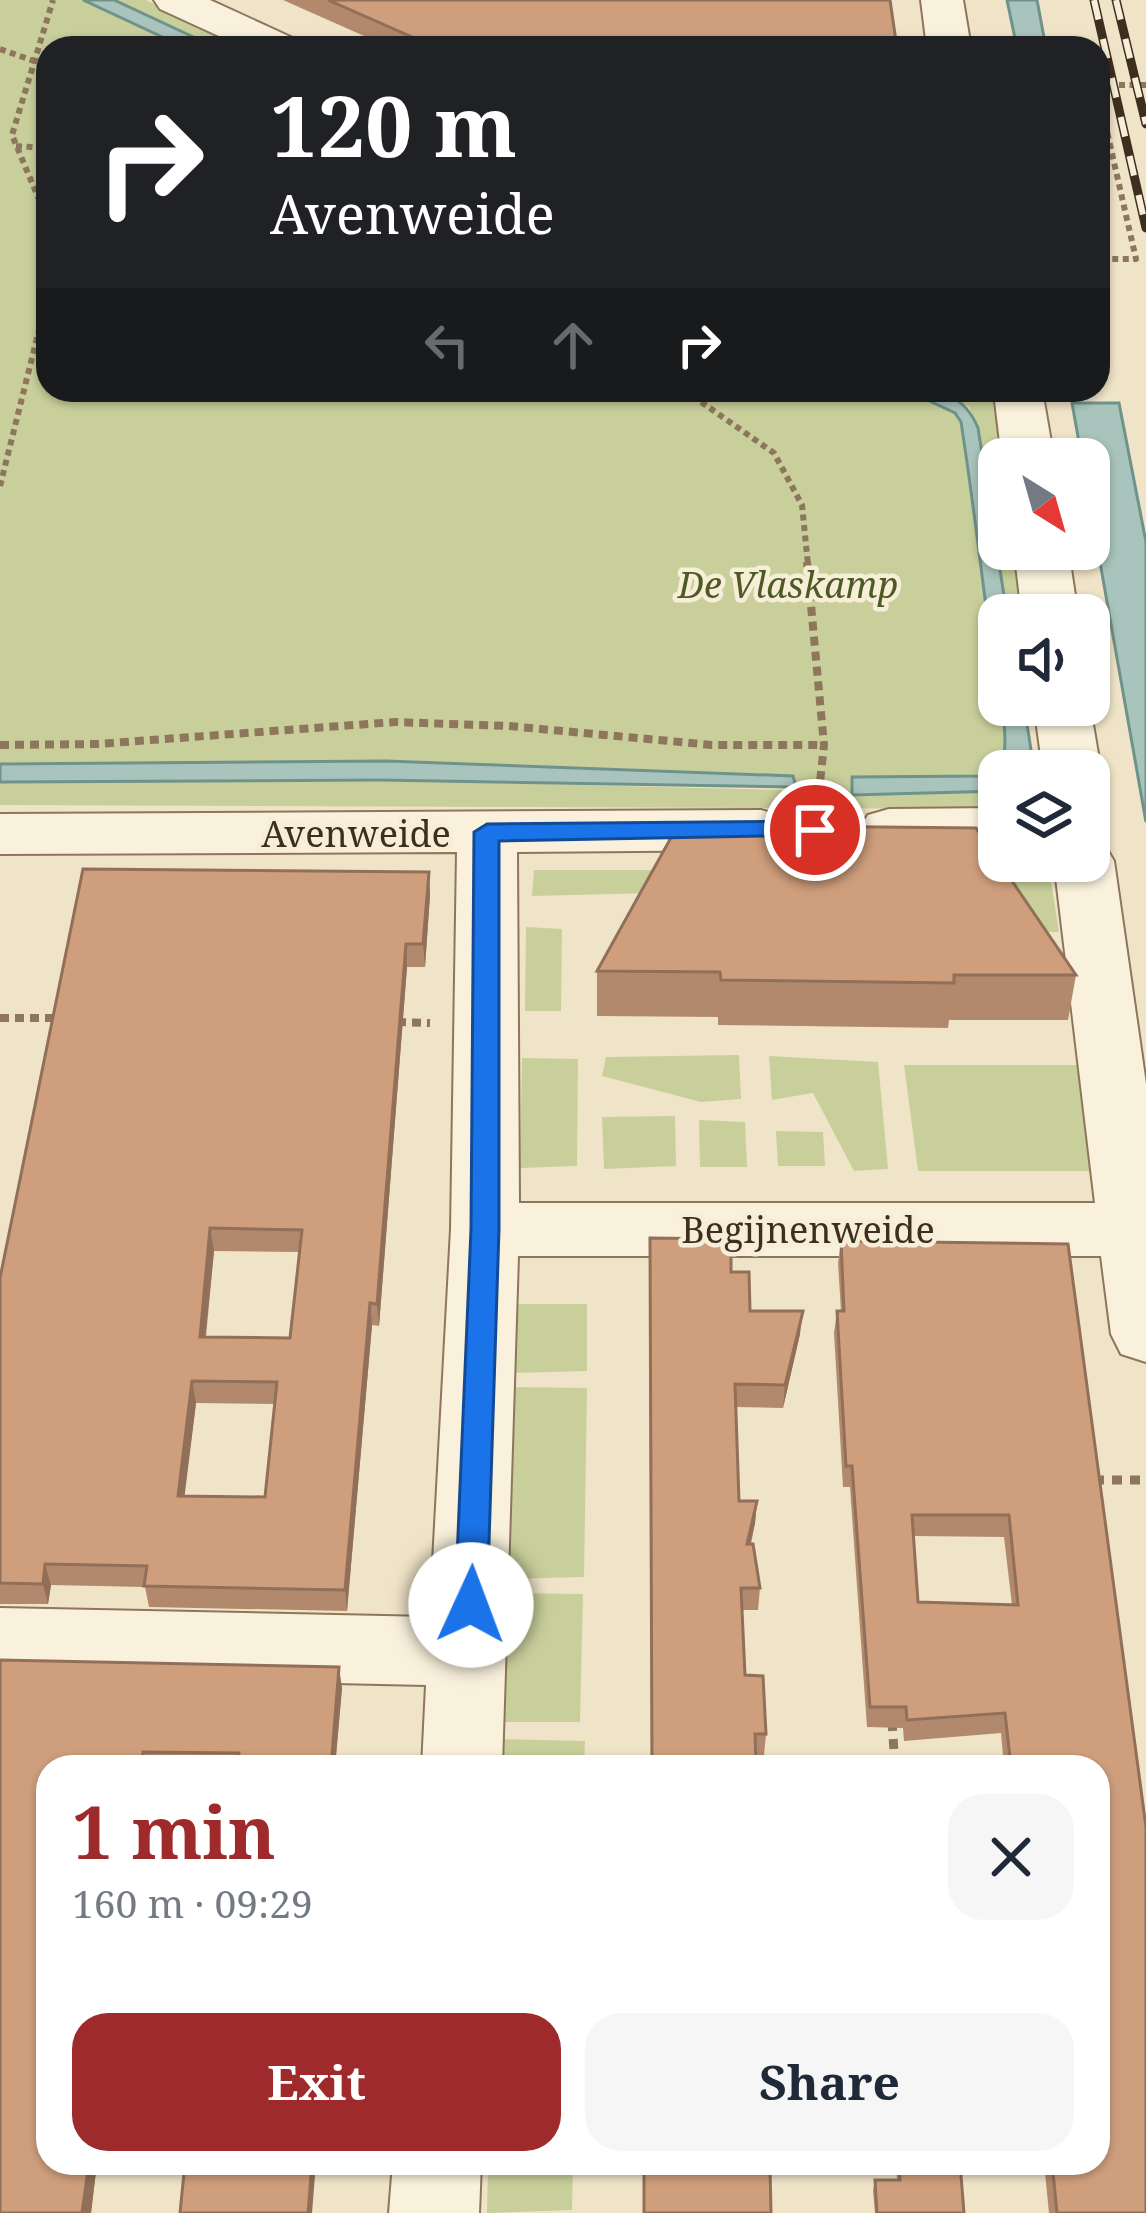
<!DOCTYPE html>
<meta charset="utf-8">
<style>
body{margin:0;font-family:"Noto Serif",serif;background:#f6f6f7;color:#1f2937;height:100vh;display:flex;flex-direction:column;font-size:45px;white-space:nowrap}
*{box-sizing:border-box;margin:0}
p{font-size:39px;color:#747a83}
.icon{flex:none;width:66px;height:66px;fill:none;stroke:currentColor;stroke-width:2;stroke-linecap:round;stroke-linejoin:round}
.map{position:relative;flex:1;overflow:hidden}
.panel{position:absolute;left:36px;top:1755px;width:1074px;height:420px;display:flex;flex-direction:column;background:#fff;border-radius:36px;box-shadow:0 3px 9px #0004}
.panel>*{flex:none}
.hud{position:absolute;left:36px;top:36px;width:1074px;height:366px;border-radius:36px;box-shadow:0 3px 9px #0004;background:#202124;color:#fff;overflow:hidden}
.needle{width:78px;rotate:143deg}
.controls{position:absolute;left:978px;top:438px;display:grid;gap:24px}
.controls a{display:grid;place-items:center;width:132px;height:132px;border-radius:24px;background:#fff;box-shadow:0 3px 9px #0004;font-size:60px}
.pin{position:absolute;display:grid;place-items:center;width:102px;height:102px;color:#fff;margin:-51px;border:6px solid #fff;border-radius:50%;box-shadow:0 3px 12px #0007}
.me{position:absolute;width:132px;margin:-66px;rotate:2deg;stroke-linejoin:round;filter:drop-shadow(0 0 9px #0008)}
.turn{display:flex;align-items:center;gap:42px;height:252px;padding:0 36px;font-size:54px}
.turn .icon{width:156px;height:156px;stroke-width:2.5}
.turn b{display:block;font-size:84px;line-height:102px}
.lanes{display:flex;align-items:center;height:114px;padding:0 36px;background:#0003;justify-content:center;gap:60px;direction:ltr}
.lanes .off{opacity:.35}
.round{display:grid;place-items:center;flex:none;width:126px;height:126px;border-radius:36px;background:#f6f6f7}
.overview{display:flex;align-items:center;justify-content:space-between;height:204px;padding:0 36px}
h1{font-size:72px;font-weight:700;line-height:90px;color:#9e2a2b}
.button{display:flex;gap:24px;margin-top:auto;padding:24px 36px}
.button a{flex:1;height:138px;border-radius:36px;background:#9e2a2b;color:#fff;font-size:48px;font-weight:700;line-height:138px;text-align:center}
.button a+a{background:#f6f6f7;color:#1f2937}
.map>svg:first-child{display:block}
.green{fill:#c9cf9b}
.water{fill:#a9c4bc;stroke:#6f938a;stroke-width:3}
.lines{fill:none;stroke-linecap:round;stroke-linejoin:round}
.minor-casing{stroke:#8d765c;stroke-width:4}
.path-far2{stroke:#8d765c;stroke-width:6;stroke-dasharray:6 4.5;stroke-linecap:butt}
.path-far1{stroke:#8d765c;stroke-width:8;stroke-dasharray:9 6;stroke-linecap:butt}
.path{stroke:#8d765c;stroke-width:9;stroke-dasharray:10 8;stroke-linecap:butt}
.minor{fill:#faf1dc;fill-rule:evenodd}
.rail-casing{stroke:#3d2e20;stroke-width:9}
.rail{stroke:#f7eed8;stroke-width:6;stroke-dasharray:20;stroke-linecap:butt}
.wall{fill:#b2896c;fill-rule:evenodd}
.shaded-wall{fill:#916f58}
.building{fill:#cf9f7d;stroke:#916f58;stroke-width:3;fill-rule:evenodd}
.route{fill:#1a73e8;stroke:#114b97;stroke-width:3}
.labels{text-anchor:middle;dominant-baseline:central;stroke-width:9;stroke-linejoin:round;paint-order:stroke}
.park-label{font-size:36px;font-style:italic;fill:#4d5a26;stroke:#f7eed8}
.street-label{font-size:36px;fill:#3d2e20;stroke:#f7eed8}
</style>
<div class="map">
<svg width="1146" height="2213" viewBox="0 0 1146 2213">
<rect width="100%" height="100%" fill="#f0e4c8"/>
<path class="green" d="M0 0H83L186 48H48V390H906L955 413 961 421 1006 749 1002 765 983 776 853 777 852 794 999 791V809L0 805V782L380 780 786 790 797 786 793 776 386 761 0 764Z
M114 0H146L249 48H217Z
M939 390H978L998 404 1009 459H999V549H1022L1032 615H1007L978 428 969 407Z
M534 870H665L652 893 532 896Z
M969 873 1050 875 1059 932H1030Z
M526 927 562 929 561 1011H525Z
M739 1055 741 1099 701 1102 602 1076 606 1057Z
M769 1056 878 1062 888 1169 854 1171 813 1093 772 1100Z
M522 1058 578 1059 577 1166 520 1168Z
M904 1065H1079L1093 1171H918Z
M675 1116 676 1166 604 1169 602 1117Z
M699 1120 745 1122 747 1167H700Z
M776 1131 823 1132 825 1166H778Z
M514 1304H587V1371L513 1373Z
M511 1387 587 1388 584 1577 505 1579Z
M502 1593 583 1594 580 1722H501Z
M500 1739 585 1741 584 1767H499Z
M488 2163H573L572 2210 487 2213Z"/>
<path class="water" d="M83 0H114L217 48H186Z
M1007 0H1037L1046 48H1017Z
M906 390C941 390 964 394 978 428L1007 615H999V705H1024L1032 756 1027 771H999V791L852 795V777L983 776 1002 765C1011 732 997 688 992 654 982 576 973 499 961 422L955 413Z
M1072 403H1119L1146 542V822L1089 500V459H1082Z
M386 761 793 776 796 787 380 780 0 782V764Z"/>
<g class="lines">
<defs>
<path id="minor" d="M154 0H210L295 39 302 48H245L160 9Z
M921 0H963L971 48H927Z
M987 390H1042L1054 459H1002L995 401Z
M1014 549H1068L1078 615H1022Z
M1089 701 1101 771 1089 786V771H1043L1034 705H1089Z
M999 808V848L889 849 868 843 859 829 868 815 889 809Z
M761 810 782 816 791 830 782 844 761 850 517 852 519 1203H1095L1054 861H1089V842L1105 846 1114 861 1146 1084V1362L1121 1354 1111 1334 1101 1256H518L502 1767H422L426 1685 0 1676V1608L430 1617 451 1229 457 852 0 854V814Z
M393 2163H481L479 2213H389Z"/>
</defs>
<use href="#minor" class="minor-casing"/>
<path class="path-far2" d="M0 49 48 66
M1098 85H1146
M1098 92 1136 259H1098
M16 146 48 148
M48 221 12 135 53 0
M684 390 774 453 802 505 808 565
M0 486 48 294"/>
<path class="path-far1" d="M807 562 824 745 816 819
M0 745 97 744 395 722 509 726 712 745H824
M0 1018H58
M397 1022 430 1023"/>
<path class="path" d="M1094 1480H1146
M892 1721 895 1767"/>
<use href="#minor" class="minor"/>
<defs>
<path id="rail" d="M1094 0 1146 228
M1116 0 1146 124"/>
</defs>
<use href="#rail" class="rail-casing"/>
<use href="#rail" class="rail"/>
</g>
<path class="wall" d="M283 0H890L897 48H391Z
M429 872 430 895 425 967H407L379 1326 372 1325 347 1611 149 1607 145 1587 51 1585 48 1604H0V1278ZM214 1251 300 1252 290 1338 206 1337ZM196 1403 275 1404 265 1497 184 1496Z
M597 971 1076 975 1068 1020H949L948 1028 718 1025V1017L597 1016Z
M841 1241 1068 1244 1146 2213H1049L1044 2163H1098V1767H1004L1001 1733 904 1741 903 1728 867 1727 850 1487H843L834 1333 837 1311H841L838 1263ZM913 1536 1004 1537 1012 1605 918 1602Z
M649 1261 731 1272 750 1311 800 1334 783 1408 736 1407 739 1501H757L755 1523 751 1544 760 1588 758 1610H742L745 1675 766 1734 764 1755H756V1767H651Z
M0 1660 342 1688 335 1767H48V2163H97L91 2213H0Z
M896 2163H960L964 2213H875L873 2190 875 2180H897Z"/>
<path class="shaded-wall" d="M429 872 430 895 425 967 423 944Z
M406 944 407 967 379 1326 377 1304Z
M210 1228 214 1251 203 1359 200 1337Z
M370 1303 372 1325 347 1611 345 1590Z
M803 1311 800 1334 783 1408 785 1385Z
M192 1381 196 1403 182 1517 178 1496Z
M757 1501 755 1523 745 1566 747 1544Z
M45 1564 51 1585 48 1604 43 1584Z
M339 1667 342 1688 335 1767H331Z
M89 2163H97L91 2213H82Z
M312 2163H316L312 2213H308Z"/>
<path class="building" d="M328 0H890L897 48H437Z
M678 825 976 828 1076 975H954V983L721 980 720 972 597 971Z
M83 869 429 872 423 944H406L377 1304 370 1303 345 1590 144 1586 147 1566 45 1564 43 1584 0 1583V1278ZM210 1228 302 1230 290 1338 200 1337ZM192 1381 277 1382 265 1497 178 1496Z
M650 1238 731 1239V1272H749L750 1311H803L785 1385 735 1384 739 1501H757L747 1544H753L760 1588H741L745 1675 763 1676 766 1734H755L756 1767H652Z
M841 1241 1068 1244 1146 1827V2213H1057L1052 2163H1098V1767H1011L1005 1713 907 1720 906 1707H870L852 1466H846L837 1311H844ZM912 1515H1009L1018 1605 918 1602Z
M0 1660 339 1667 331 1767H238L239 1753 143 1752 141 1767H48V2163H89L82 2213H0Z
M185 2163H312L308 2213H180Z
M644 2163H748V2167H770L771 2213H644Z
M899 2163H960L964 2213H877L875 2180H900Z"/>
<path class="route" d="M815 821 824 824 828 830 824 835 499 841V1229L487 1605 482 1615 471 1619 460 1615 455 1605 471 1229 474 832 487 824Z"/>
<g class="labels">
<g class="park-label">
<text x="788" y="584">De Vlaskamp</text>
</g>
<g class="street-label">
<text x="356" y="833">Avenweide</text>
<text x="808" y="1229">Begijnenweide</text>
</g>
</g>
</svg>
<div class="controls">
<a><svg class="needle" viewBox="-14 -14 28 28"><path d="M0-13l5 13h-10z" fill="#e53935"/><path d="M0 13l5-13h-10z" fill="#747a83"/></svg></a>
<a><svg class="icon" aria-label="sound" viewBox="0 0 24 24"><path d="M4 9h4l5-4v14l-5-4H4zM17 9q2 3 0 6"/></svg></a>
<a><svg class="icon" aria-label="layers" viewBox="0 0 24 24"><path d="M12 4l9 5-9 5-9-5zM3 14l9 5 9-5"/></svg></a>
</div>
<div class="pin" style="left:815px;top:830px;background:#d93025"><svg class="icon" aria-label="arrive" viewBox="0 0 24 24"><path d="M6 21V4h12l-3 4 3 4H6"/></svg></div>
<svg class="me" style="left:471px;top:1605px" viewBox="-20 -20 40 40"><circle r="19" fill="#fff"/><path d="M0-13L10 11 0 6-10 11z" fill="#1a73e8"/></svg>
<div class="hud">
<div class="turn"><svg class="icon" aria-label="right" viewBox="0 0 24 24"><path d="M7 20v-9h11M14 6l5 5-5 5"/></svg><div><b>120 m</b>Avenweide</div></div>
<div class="lanes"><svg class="icon off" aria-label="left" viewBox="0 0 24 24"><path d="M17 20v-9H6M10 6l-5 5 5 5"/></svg><svg class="icon off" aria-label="ahead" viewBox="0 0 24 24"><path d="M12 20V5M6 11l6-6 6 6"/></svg><svg class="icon" aria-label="right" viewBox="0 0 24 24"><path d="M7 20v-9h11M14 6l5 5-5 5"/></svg></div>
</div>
<section class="panel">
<div class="overview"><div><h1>1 min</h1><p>160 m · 09:29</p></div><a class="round"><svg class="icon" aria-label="close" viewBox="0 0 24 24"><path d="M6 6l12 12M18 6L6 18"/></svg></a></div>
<div class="button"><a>Exit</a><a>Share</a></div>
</section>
</div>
